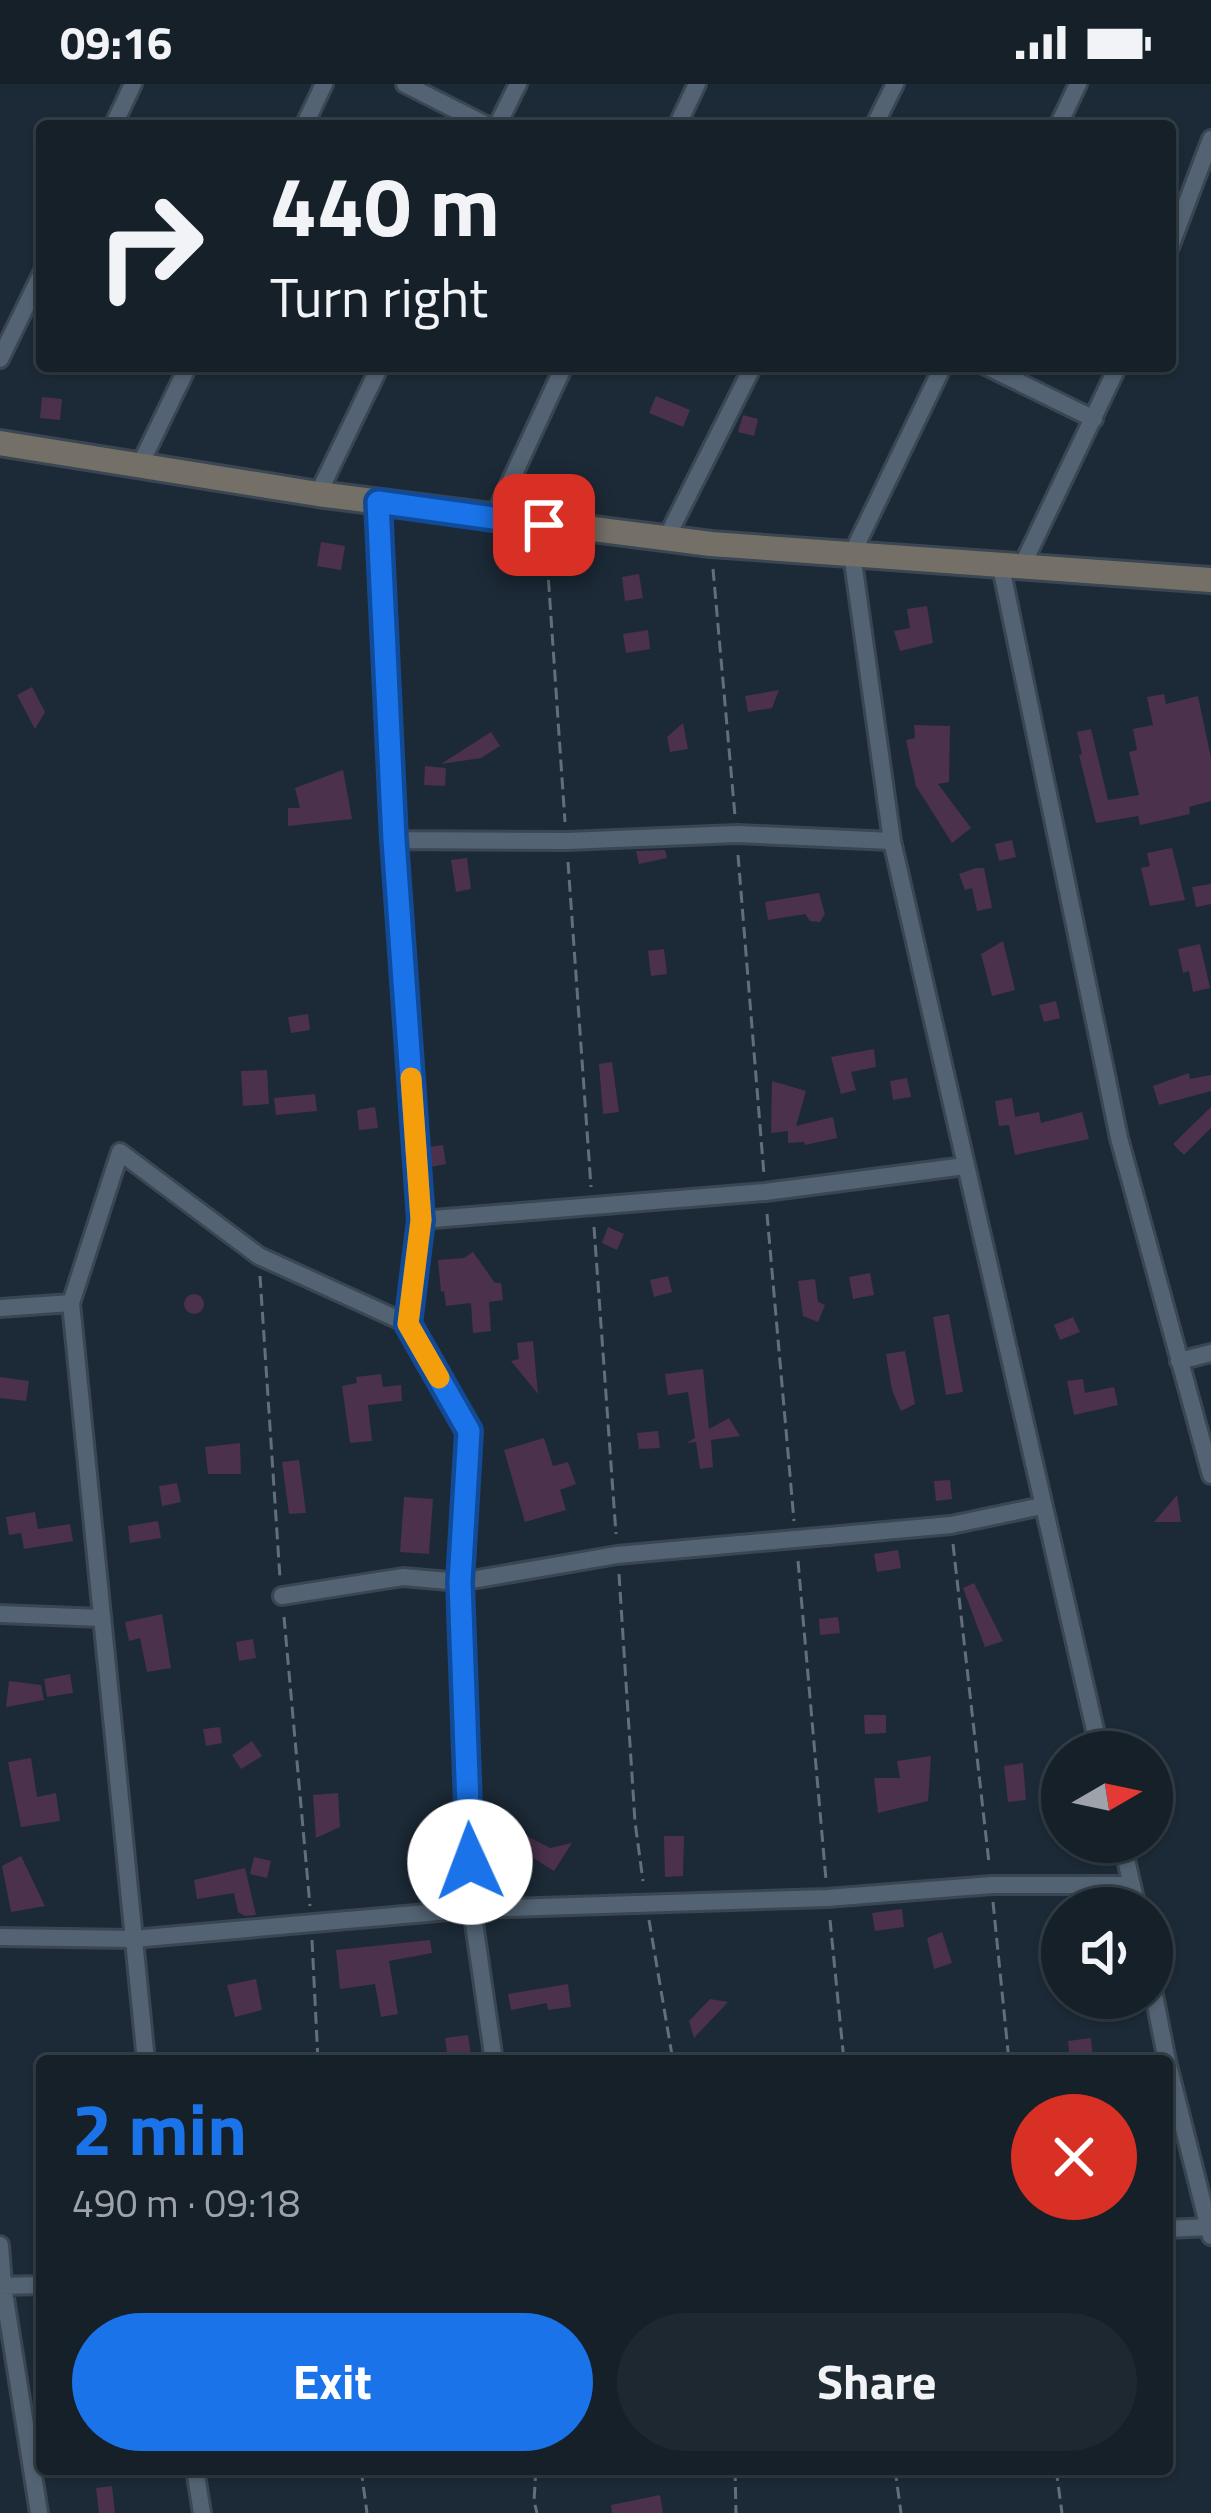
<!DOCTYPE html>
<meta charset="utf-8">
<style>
body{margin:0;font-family:"Titillium Web",sans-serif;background:#1e2831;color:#f1f3f6;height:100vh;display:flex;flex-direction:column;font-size:45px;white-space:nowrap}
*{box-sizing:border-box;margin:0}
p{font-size:39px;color:#9da3a8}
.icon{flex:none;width:66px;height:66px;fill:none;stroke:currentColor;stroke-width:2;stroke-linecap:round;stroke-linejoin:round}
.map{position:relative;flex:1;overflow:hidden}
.panel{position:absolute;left:36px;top:1971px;width:1137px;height:420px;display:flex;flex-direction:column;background:#152029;border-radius:12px;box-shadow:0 3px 9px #0004,0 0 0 3px #343e46}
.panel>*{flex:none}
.banner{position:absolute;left:36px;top:36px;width:1140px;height:252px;border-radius:12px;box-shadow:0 3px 9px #0004,0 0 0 3px #343e46;background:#152029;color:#f1f3f6;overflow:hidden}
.needle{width:78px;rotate:81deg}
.buttons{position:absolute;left:1041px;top:1647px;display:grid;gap:24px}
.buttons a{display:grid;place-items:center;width:132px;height:132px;border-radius:50%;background:#152029;box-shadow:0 3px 9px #0004,0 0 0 3px #343e46;font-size:60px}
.pin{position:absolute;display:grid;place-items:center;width:102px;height:102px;color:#fff;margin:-51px;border-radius:24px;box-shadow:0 6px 18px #0006}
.me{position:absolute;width:132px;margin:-66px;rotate:358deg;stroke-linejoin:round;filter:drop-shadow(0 0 9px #0008)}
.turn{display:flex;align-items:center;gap:42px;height:252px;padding:0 36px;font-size:54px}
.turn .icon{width:156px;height:156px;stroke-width:2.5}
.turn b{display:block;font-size:84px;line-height:102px}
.round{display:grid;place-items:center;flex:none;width:126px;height:126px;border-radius:63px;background:#1e2831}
.head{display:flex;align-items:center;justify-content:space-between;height:204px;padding:0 36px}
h1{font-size:72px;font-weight:700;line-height:90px;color:#1a73e8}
.cta{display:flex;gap:24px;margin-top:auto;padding:24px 36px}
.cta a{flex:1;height:138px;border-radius:72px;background:#1a73e8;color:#fff;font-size:48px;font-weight:700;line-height:138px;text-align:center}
.cta a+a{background:#1e2831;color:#f1f3f6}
.status{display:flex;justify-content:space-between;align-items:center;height:84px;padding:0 60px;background:#152029;direction:ltr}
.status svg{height:33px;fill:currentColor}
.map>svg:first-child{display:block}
.building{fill:#4b314b}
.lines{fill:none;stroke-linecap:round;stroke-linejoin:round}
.street-casing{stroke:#3a4651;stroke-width:22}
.secondary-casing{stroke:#3a4651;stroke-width:30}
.path{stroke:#626e79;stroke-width:3;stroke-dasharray:12 6;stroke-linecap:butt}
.street{stroke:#536373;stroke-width:16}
.secondary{stroke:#747068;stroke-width:24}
.route-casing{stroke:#114b97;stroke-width:30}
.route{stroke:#1a73e8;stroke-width:21}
.slow{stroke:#f59e0b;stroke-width:21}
</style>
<div class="status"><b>09:16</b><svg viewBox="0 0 49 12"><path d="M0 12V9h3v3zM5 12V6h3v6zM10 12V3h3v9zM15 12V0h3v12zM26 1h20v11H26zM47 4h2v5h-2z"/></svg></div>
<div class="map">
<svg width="1211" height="2429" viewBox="0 0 1211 2429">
<rect width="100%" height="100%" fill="#1c2a37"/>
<path class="building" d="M656 312 690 326 683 343 649 329Z
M42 313 62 315 60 336 40 334Z
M743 331 758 335 754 352 738 348Z
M321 458 345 462 341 486 317 482Z
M639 490 643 514 625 517 622 493Z
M927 522 933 559 900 567 894 547 910 544 907 525Z
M648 546 650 565 626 569 623 550Z
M32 603 45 628 35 645 17 611Z
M779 606 772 624 748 628 745 612Z
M1164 610 1166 620 1198 612 1211 674V717L1189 723 1190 730 1140 741 1138 732 1096 739 1079 671 1082 670 1077 648 1091 645 1108 716 1139 711 1129 668 1137 666 1133 645 1153 641 1147 613Z
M683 639 688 665 670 668 667 653Z
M914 641 950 642 949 698 938 700 971 744 952 759 916 702 906 656 915 654Z
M491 648 500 662 481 674 441 680Z
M425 682 446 684 445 702 424 701Z
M343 686 352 735 288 742V724H300L295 704Z
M1012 756 1016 773 999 777 995 760Z
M1172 764 1185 816 1150 822 1141 784 1150 782 1147 769Z
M665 766 667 774 639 780 636 767Z
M467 774 471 805 456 808 451 776Z
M976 784H984L992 824 977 827 972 804 965 806 959 790Z
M1211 800V820L1196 823 1192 803Z
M819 809 825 830 820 838 810 837 805 830 768 836 765 818Z
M1003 857 1015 906 992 912 981 870Z
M1200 860 1210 904 1193 908 1189 887 1183 889 1178 865Z
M664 865 667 890 651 892 648 867Z
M1056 917 1060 934 1044 938 1039 921Z
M308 930 310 946 291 949 288 933Z
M874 965 876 983 851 988 856 1006 841 1010 831 973Z
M612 978 619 1028 603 1030 599 980Z
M267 986 269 1020 243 1022 241 987Z
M1189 989 1190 995 1211 991V1007L1159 1021 1153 1002Z
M907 994 911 1013 893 1016 890 997Z
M772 997 806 1007 796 1042 833 1033 837 1054 805 1061 804 1058 788 1059V1047L771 1049Z
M315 1010 317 1027 276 1031 274 1014Z
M1012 1014 1015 1033 1039 1028 1041 1039 1082 1028 1089 1055 1015 1071 1009 1041 999 1042 995 1017Z
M375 1023 378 1044 359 1046 357 1026Z
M1211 1023V1044L1184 1071 1173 1060Z
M443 1061 446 1080 430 1083 429 1063Z
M608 1143 624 1150 617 1166 602 1159Z
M473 1168 495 1199H501L503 1216 489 1218 491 1247 473 1249 471 1219 446 1222 444 1207 441 1208 438 1176 464 1174Z
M870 1189 874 1211 853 1215 849 1193Z
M668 1192 672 1208 654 1213 650 1196Z
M815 1195 818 1218 825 1221 818 1238 803 1232 798 1197Z
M184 1220a10 10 0 1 1 20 0a10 10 0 1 1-20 0Z
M949 1230 963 1308 946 1311 933 1233Z
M1073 1233 1080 1248 1060 1256 1054 1241Z
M533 1257 538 1310 511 1277 519 1275 517 1259Z
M905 1267 915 1320 901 1327 892 1306 886 1270Z
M703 1285 709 1345 729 1334 740 1352 711 1356 713 1383 700 1385 696 1358 686 1359 695 1354 688 1308 668 1311 665 1290Z
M381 1290 383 1303 401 1301 402 1317 368 1321 372 1357 350 1359 342 1302 357 1299 356 1293Z
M0 1293 29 1297 26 1317 0 1314Z
M1083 1295 1085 1309 1114 1303 1118 1321 1074 1331 1067 1297Z
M658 1347 660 1364 639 1365 637 1349Z
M544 1354 553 1382 568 1378 576 1400 560 1406 566 1426 525 1438 504 1366Z
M240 1359 241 1390H208L205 1363Z
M299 1376 306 1429 289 1430 282 1378Z
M950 1396 952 1415 936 1417 934 1397Z
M177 1399 181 1418 162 1422 159 1402Z
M1177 1411 1181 1438H1154Z
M404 1413 433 1415 429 1470 400 1468Z
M35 1428 38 1445 70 1440 73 1457 24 1465 21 1449 9 1451 6 1433Z
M158 1437 161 1454 130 1459 128 1442Z
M898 1466 901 1484 877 1488 874 1470Z
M974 1499 1003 1557 985 1563 963 1504Z
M162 1530 171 1584 147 1588 140 1554 129 1557 125 1538Z
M838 1533 840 1549 820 1551 819 1535Z
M253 1555 256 1574 239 1577 236 1558Z
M70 1590 73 1609 47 1613 44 1595Z
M9 1597 41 1601 44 1616 6 1623Z
M864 1631H886V1649L865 1650Z
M220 1643 222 1659 206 1662 203 1645Z
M252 1657 262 1672 241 1685 232 1671Z
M931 1672 928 1717 878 1729 874 1694H900L897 1677Z
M31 1674 37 1713 56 1709 60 1737 21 1743 8 1678Z
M1023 1679 1026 1716 1008 1718 1004 1682Z
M338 1709 340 1743 316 1754 313 1711Z
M513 1745 550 1764 572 1759 554 1787 533 1774 508 1793 495 1776Z
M664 1752H684L683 1792 665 1793Z
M21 1772 45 1822 11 1828 2 1782Z
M254 1773 271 1777 267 1794 250 1790Z
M245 1784 256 1831 245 1832 238 1828 234 1809 197 1815 194 1796Z
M902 1825 904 1843 875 1847 872 1829Z
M942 1848 952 1879 934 1885 927 1854Z
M430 1856 432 1869 389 1877 398 1930 381 1933 375 1900 340 1905 336 1866Z
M256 1895 262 1926 235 1933 227 1901Z
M568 1900 571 1923 548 1926 547 1919 511 1926 508 1910Z
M710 1915 728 1918 694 1954 689 1937Z
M468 1951 472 1977H448L445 1954Z
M1091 1954 1093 1975 1070 1977 1068 1957Z
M112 2402 115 2429H99L96 2404Z
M660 2411 663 2429H612L611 2421Z"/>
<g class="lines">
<defs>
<path id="street" d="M405 0 488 42
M113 42 133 0
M304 42 324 0
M497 42 518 0
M677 42 697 0
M874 42 895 0
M1058 42 1078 0
M1170 163 1211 55
M0 275 42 189
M943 282 852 470 892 757 1100 1668
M986 282 1094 335
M139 383 188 282
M318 410 380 282
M378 418 394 756 421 1136 408 1240 469 1347 460 1498 472 1825 494 1977
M493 435 564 282
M666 455 753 282
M1001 483 1119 1054 1211 1391
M1021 484 1118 282
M394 756 567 757 737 750 892 757
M421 1136 765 1108 965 1082
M71 1219 146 1977
M0 1224 71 1219 120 1068 259 1172 408 1240
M1179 1277 1211 1269
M282 1512 403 1493 460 1498 617 1471 951 1441 1042 1422
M0 1530 102 1534
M1122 1758 1137 1824
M0 1853 133 1855 472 1825 827 1814 992 1801H1132
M1152 1901 1167 1977
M1167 1977 1211 2152
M1167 2145 1209 2143
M0 2161 3 2202 39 2429
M0 2202 42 2201
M195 2385 202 2429"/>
<path id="secondary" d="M0 359 318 410 711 460 1211 496"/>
</defs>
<use href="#street" class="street-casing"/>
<use href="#secondary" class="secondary-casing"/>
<path class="path" d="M546 460 565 738
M713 485 735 732
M738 771 764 1091
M568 778 591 1103
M767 1130 794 1437
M594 1143 616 1450
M260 1192 280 1494
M953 1460 989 1779
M798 1477 826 1796
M619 1490 635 1738 643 1797
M284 1533 310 1822
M993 1818 1009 1977
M649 1836 673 1977
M830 1836 844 1977
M312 1856 318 1977
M361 2385 367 2429
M536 2385 534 2417 537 2429
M735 2385 736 2429
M895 2385 901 2429
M1056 2385 1062 2429"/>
<use href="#street" class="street"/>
<use href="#secondary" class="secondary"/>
</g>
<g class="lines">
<defs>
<path id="route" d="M470 1778 460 1498 469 1347 408 1240 421 1136 394 756 378 418 544 441"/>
</defs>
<use href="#route" class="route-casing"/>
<use href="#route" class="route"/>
<path class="slow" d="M411 994 421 1136 408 1240 439 1294"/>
</g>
</svg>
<div class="buttons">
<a><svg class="needle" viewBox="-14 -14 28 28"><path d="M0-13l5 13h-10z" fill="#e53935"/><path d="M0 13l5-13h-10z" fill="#9da3a8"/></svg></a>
<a><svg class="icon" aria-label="sound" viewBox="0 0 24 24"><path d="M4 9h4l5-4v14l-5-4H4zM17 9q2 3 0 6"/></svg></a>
</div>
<div class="pin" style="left:544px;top:441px;background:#d93025"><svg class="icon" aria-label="arrive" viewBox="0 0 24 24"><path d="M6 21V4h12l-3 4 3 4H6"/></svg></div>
<svg class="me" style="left:470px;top:1778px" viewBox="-20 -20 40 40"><circle r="19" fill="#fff"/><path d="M0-13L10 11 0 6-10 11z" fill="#1a73e8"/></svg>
<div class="banner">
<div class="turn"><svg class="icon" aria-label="right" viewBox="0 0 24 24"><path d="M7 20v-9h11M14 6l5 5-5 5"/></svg><div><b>440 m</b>Turn right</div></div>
</div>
<section class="panel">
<div class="head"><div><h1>2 min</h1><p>490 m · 09:18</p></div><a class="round" style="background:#d93025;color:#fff"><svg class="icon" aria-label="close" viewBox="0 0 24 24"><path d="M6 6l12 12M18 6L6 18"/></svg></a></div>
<div class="cta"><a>Exit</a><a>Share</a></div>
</section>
</div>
